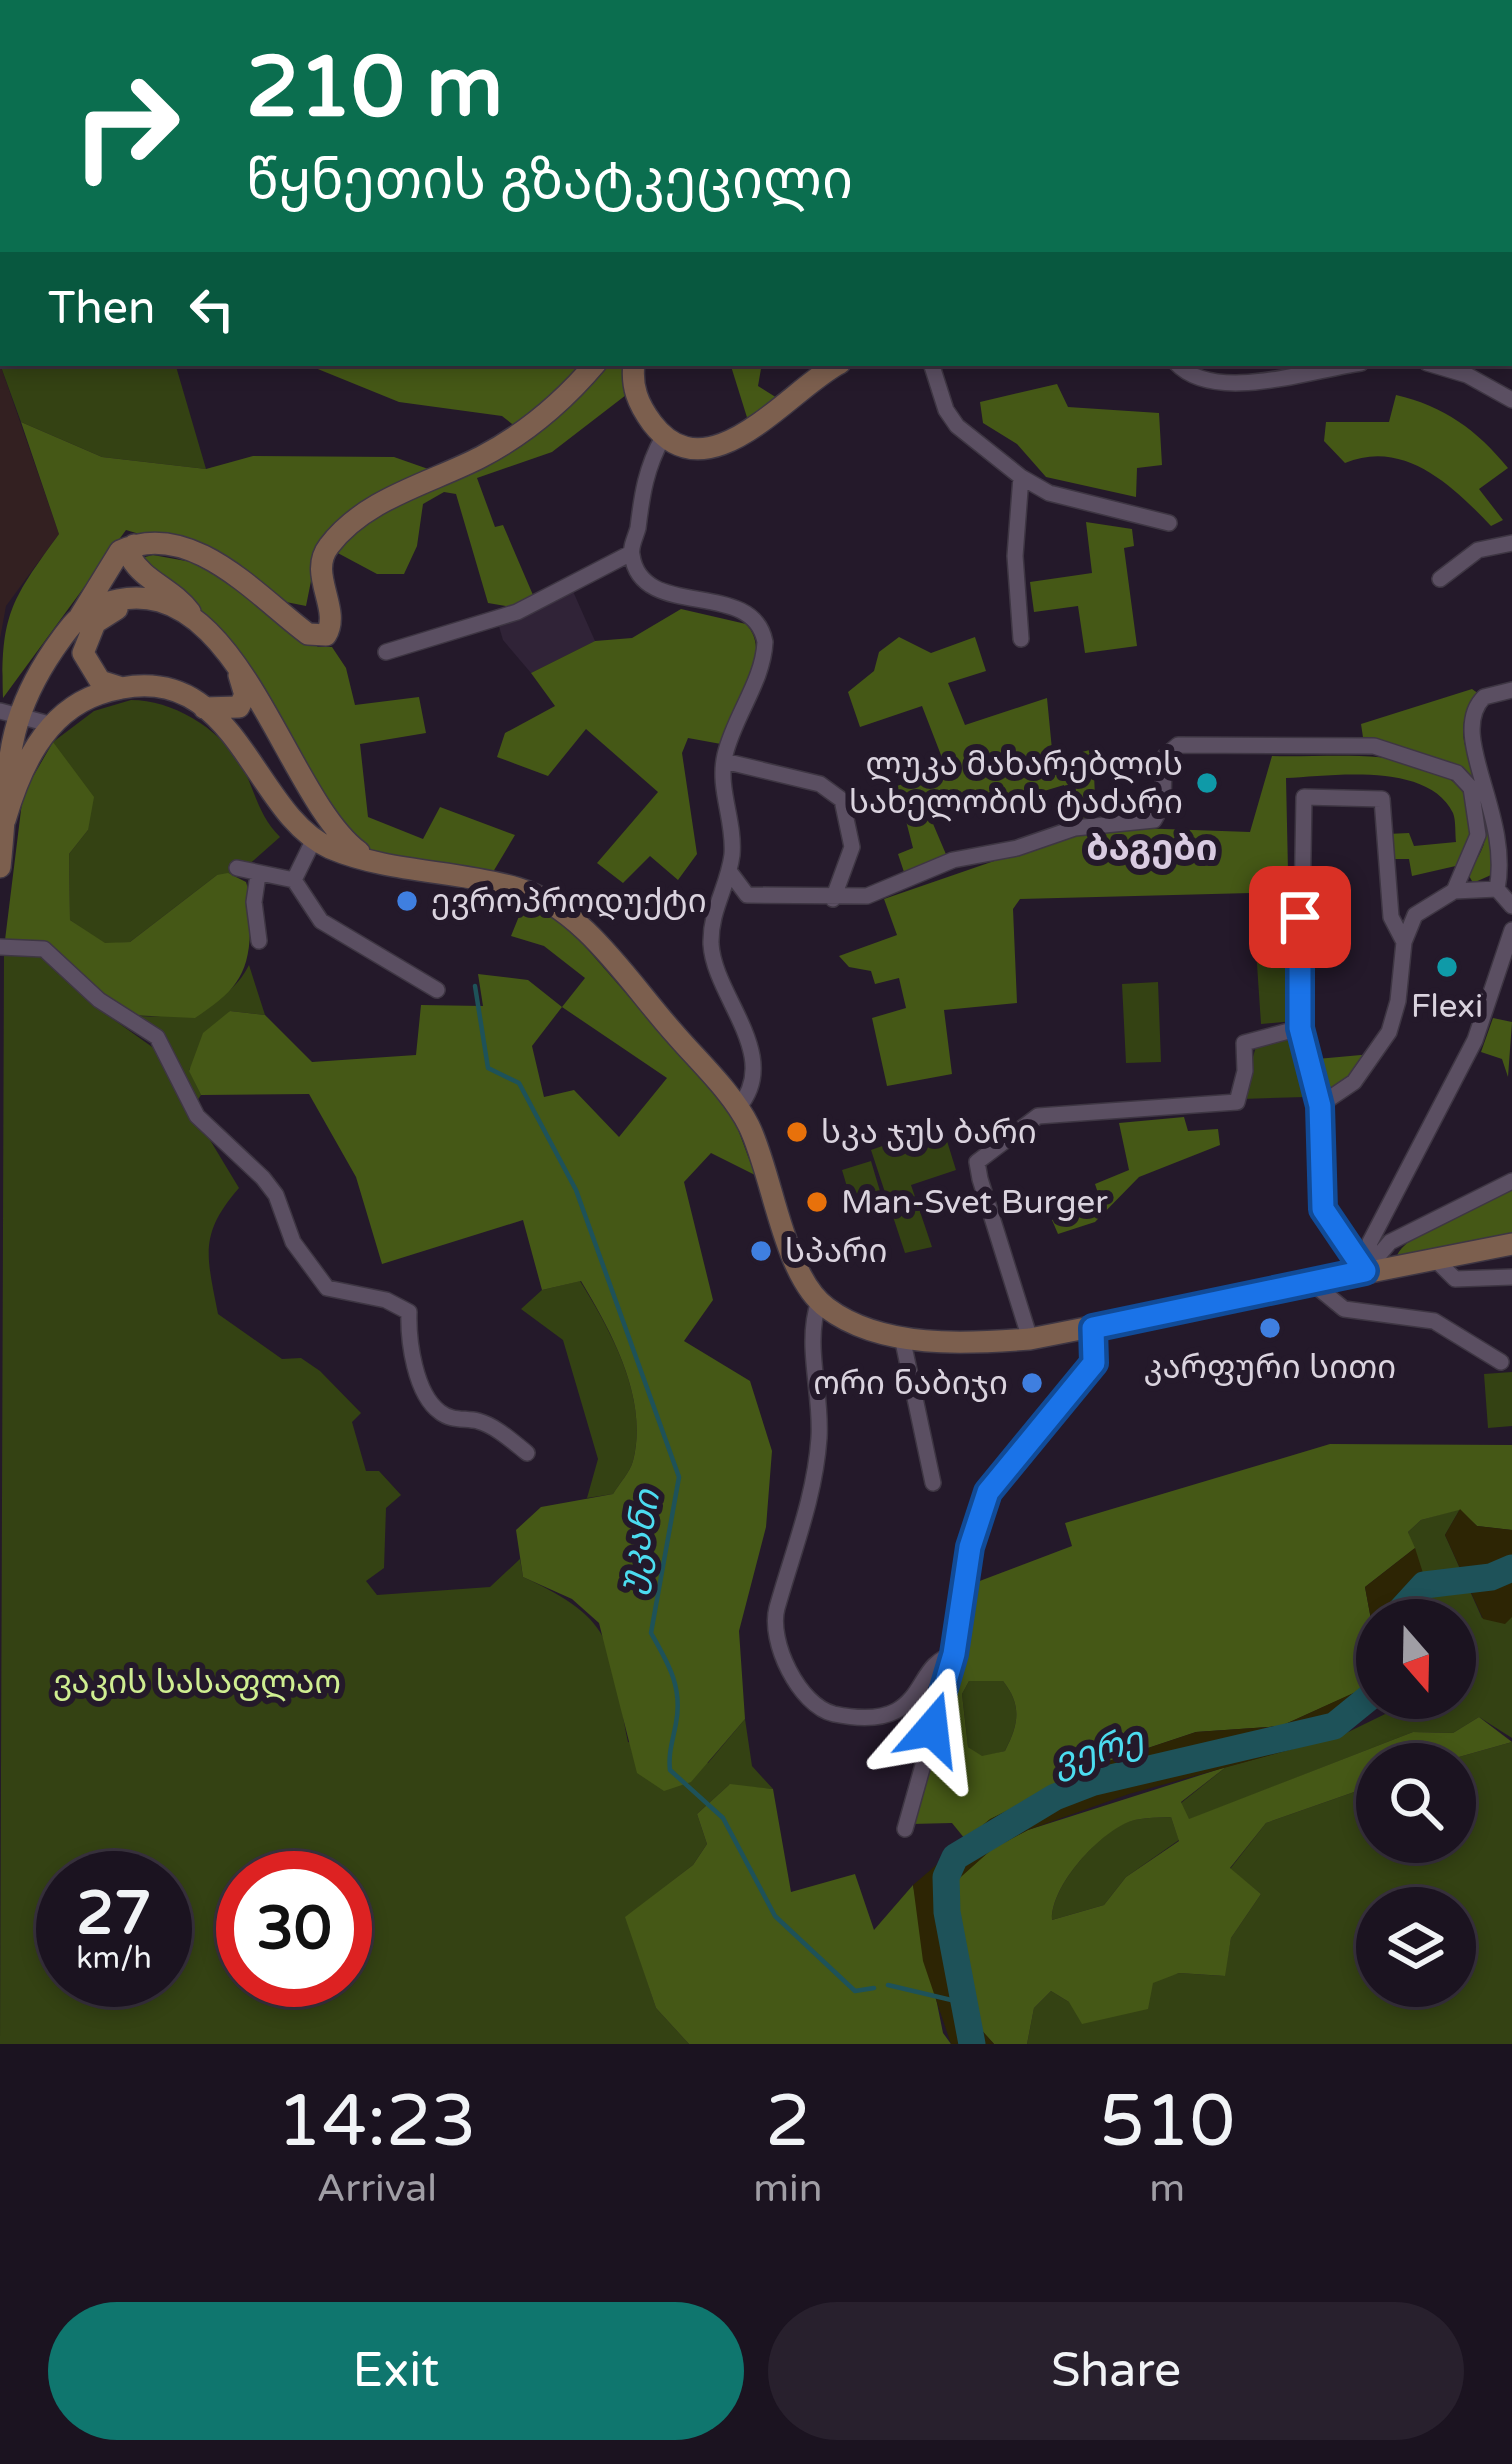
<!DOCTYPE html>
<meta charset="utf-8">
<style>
body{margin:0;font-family:"Varela Round","Noto Sans Georgian",sans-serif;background:#28202d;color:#f1f3f6;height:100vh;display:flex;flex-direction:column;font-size:45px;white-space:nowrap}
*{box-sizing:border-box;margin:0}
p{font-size:39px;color:#a09ea5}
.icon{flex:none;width:66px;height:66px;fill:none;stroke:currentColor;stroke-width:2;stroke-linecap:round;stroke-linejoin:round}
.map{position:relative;height:2044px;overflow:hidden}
.side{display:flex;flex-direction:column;background:#1b1320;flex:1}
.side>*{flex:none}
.hud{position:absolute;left:0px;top:0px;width:1512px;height:366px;box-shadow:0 6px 18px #0003,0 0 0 3px #39323e;background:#0b6e4f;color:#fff;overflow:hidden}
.needle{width:78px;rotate:160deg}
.fabs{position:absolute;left:1356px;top:1599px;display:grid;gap:24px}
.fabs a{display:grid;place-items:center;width:120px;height:120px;border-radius:50%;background:#1b1320;box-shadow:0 6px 18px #0003,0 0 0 3px #39323e;font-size:60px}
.speed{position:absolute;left:36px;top:1851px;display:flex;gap:24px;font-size:60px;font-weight:700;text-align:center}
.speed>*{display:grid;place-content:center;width:156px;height:156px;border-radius:50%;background:#1b1320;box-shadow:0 6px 18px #0003,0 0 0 3px #39323e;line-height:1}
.speed small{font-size:30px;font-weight:400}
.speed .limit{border:18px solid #d22;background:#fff;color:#111}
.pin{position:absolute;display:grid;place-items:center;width:102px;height:102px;color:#fff;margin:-51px;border-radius:24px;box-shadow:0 6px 18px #0006}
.me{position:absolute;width:132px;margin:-66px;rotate:17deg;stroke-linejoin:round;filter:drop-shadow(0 0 9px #0008)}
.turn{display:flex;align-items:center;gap:42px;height:252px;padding:0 48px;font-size:54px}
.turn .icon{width:156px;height:156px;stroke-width:2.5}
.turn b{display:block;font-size:84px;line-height:102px}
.then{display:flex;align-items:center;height:114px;padding:0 48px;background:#0003;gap:24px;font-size:45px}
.eta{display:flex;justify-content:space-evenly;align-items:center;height:204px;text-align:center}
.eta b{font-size:72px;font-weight:600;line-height:84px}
.action{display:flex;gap:24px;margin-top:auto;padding:24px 48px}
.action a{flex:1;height:138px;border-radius:72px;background:#0f766e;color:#fff;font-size:48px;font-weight:600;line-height:138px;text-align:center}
.action a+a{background:#28202d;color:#f1f3f6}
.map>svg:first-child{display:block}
.industrial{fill:#332021}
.built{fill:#302337}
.green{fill:#344213;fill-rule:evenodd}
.forest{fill:#455816;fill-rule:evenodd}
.sand{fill:#2d2504}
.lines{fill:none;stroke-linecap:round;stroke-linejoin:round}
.stream{stroke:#1e5259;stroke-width:4.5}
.river{stroke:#1e5259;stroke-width:27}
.street-casing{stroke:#3e3643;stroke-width:18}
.secondary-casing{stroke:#3e3643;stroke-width:24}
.street{stroke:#5b4f62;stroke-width:15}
.secondary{stroke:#7c5f4e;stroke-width:21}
.route-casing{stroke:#114b97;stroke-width:30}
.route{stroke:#1a73e8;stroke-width:21}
.culture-dot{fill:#0f9aa8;stroke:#24192a;stroke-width:4.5}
.shop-dot{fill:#3f7fe0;stroke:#24192a;stroke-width:4.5}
.food-dot{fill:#e8710a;stroke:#24192a;stroke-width:4.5}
.labels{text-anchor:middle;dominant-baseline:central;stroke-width:12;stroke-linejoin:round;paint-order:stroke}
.poi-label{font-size:33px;fill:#dad3de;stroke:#24192a;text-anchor:start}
.park-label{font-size:33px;fill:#cfee91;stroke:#24192a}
.neighbourhood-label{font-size:36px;font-weight:bold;fill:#d9cbe1;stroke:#24192a}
.water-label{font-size:36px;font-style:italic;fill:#4cdcf0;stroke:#24192a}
</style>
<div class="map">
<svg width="1512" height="2044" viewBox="0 0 1512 2044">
<rect width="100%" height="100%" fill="#24192a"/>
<path class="industrial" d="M0 364 59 534 6 606 0 639Z"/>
<path class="built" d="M572 589 595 641 531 673 503 640 498 623Z"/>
<path class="green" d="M1044 0H1374L1359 3Z
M3 329V363H175L206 469 102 457 21 422 0 364Z
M131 700C178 700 232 736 249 781 258 803 263 820 280 837L237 875H217L130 942 105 944 70 920 69 854 88 830 53 742 94 711Z
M1289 918 1294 1021 1261 1024 1254 919Z
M4 953 44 954 89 1002 155 1049 239 1188C198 1235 207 1256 218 1314L282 1359 301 1358 320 1371 361 1413 352 1422 366 1471H379L401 1495 386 1508 384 1568 366 1581 377 1595 490 1587 520 1559 523 1577C619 1621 609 1645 628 1742L708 1763 745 1719 752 1766 773 1789 729 1785 697 1814 707 1844 693 1865 626 1917 656 2008 689 2044H0ZM63 1878H165V1980H63ZM243 1878H345V1980H243Z
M249 965 265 1015 230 1011 189 1070 201 1095 197 1101 176 1062 129 1015C174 1021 228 1008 249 965Z
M1158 982 1161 1062 1126 1063 1122 984Z
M1298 1038 1310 1056 1305 1097 1241 1099 1257 1043Z
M942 1125 956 1170 911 1185 932 1247 905 1253 871 1150Z
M871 1161 885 1208 856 1217 842 1170Z
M580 1281C611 1331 649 1399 633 1461 630 1472 619 1484 613 1494L587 1498 598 1459 563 1340 521 1309 542 1290Z
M1512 1372V1426L1488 1428 1484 1374Z
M1460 1509 1445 1535 1482 1618 1512 1617V1738L1479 1717 1453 1733 1413 1732 1188 1820 1181 1803 1226 1767 1340 1736 1418 1698H1455V1620H1438L1408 1532 1421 1520Z
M969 1681H1003C1022 1705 1019 1724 1005 1751L982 1757 968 1747 962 1694Z
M1512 1742V2044H1027L1034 2008 1051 1991 1069 2002 1179 1973 1224 1976 1231 1938 1261 1894 1230 1869 1266 1823 1377 1784V1842H1455V1764H1434ZM1377 1908H1455V1986H1377Z
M1171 1817 1179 1840 1126 1877 1104 1905 1052 1920C1051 1887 1094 1839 1123 1824 1137 1817 1156 1818 1171 1817Z"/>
<path class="forest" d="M34 0H646L31 3Z
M303 363H590L521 431 502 416 399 402Z
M603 363 627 370 626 395 552 452 477 478 495 527 503 525 536 602 518 608 488 603 456 494 444 492 423 504 417 546 404 574H377L334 551C408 465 548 466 603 363Z
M730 363H762L758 386 785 403 750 427Z
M1057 384 1068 407 1159 413 1162 465 1137 468 1136 497 1046 477 1017 444 983 423 980 402Z
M1396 395C1444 406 1477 430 1508 468L1479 489 1503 520 1491 526C1454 487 1404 438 1345 463L1324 441 1326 422H1389Z
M21 422 102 457 206 469 253 456 394 457 431 470 317 551 306 606 286 602 217 557 126 530 3 698C0 614 12 599 59 534Z
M1086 522 1132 529 1134 546 1124 548 1137 646 1085 653 1078 606 1034 612 1030 582 1092 573Z
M153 555 208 565 318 647H332L346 668 355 705 419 697 426 733 360 744 368 817 423 839 440 807 515 835 490 877 375 853 338 827 280 717 141 558Z
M681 609 746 624C775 654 734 712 721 744L688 738 682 753 697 854 678 880 650 856 623 883 597 863 658 792 586 729 548 776 497 757 505 733 555 706 531 673 595 641 632 638Z
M899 637 931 653 975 637 986 671 948 683 965 725 1047 698 1053 760 1093 749 1096 822 1069 826 1064 785 978 811 974 797 928 812 948 859 905 875 898 854 913 848 897 786 946 768 922 706 860 727 848 692 874 671 879 652Z
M1472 689 1479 694C1430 748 1512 787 1491 875L1473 883 1467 872C1483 854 1490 836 1484 812 1469 753 1415 753 1364 744L1361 724Z
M53 742 94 797 88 830 69 854 70 920 105 943 130 942 217 875 228 873 246 882C252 898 250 914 250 931 249 978 232 993 195 1018L129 1015 72 966 5 940 23 794Z
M1272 756C1336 759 1460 738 1476 822L1460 865 1412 876 1409 859H1386L1387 834 1409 833 1414 846 1456 842C1455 834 1456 820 1453 813 1428 761 1331 776 1286 778L1289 918H1254L1251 893 1020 899 1013 909 1017 1003 944 1010 952 1074 887 1086 872 1018 906 1008 899 978 875 984 871 971 849 967 839 956 897 935 884 899 1072 834 1136 828 1250 832Z
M526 899 569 928 733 1116 755 1175 711 1153 684 1182 713 1300 684 1341 750 1381 772 1451 766 1527 739 1631 745 1719 691 1782 664 1791 637 1773 599 1623 572 1599 523 1577 516 1530 541 1507 613 1494C619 1484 630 1472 633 1461 649 1399 611 1331 581 1281L542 1290 523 1220 382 1264 356 1177 309 1094 201 1095 189 1071 203 1033 230 1011 265 1015 312 1062 416 1055 421 1005 483 1006 478 974 528 980 562 1007 585 978 544 946 511 936ZM562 1007 667 1078 619 1137 574 1090 544 1097 532 1046Z
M1493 1018 1512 1022 1508 1077 1502 1059 1481 1052Z
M1372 1054 1336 1092 1313 1096 1317 1059Z
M1184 1117 1188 1131 1218 1129 1220 1145 1139 1177 1095 1222 1058 1234 1052 1220 1101 1202 1095 1184 1129 1170 1119 1123Z
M1512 1187V1238L1397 1256C1408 1230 1485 1201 1512 1187Z
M1330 1444 1512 1445V1530L1477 1526 1459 1510 1421 1520 1408 1532 1415 1548 1365 1587 1375 1641 1361 1690 1281 1726 1196 1732 1106 1762 991 1819 965 1839 952 1823 911 1824 977 1582 1072 1546 1065 1523ZM969 1681H1003C1022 1705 1019 1724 1005 1751L982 1756 968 1747 962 1694Z
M1479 1717 1512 1742 1434 1764H1377V1784L1266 1823 1230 1868 1261 1894 1231 1938 1225 1976 1179 1973 1153 1983 1148 2009 1082 2024 1069 2002 1051 1991 1034 2008 1027 2044H994L967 2014 949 1910 952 1884 992 1849 1028 1830 1226 1767 1181 1802 1189 1819 1413 1732 1453 1733ZM1171 1817 1179 1841 1126 1877 1104 1905 1052 1920C1051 1887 1094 1839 1124 1824 1137 1817 1156 1818 1171 1817Z
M730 1784 773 1789 791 1892 855 1874 874 1930 913 1885 943 2033 951 2044H689L656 2008 625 1917 693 1865 707 1844 697 1814Z"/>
<path class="sand" d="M1460 1509 1477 1526 1512 1530V1617L1505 1624 1483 1619 1445 1535Z
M1415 1548 1438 1620H1377V1698H1386L1340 1736 1129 1794 1028 1830 992 1849 953 1884 949 1910 967 2014 994 2044H951L923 1961 913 1885 990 1819 1106 1762 1196 1732 1281 1726 1360 1690 1375 1641 1365 1587Z"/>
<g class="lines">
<path class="stream" d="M541 0 543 3
M475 986 488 1068 519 1083 576 1190 679 1477 651 1633C668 1663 683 1687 676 1723 673 1740 668 1753 670 1770L723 1818 775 1916 855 1991 874 1988
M888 1985 964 2003"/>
<path class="river" d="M1392 1620 1424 1585 1491 1577 1512 1568
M972 2044 947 1912 946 1877 955 1857 1055 1797 1094 1782 1334 1726 1377 1691"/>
<defs>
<path id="street" d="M732 3 737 0
M931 363 946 410 957 426 1021 477 1049 493 1169 523
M1176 363C1214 404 1310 370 1361 363
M1427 363 1467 375 1512 400
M663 437C646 468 642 494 638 528 636 536 630 547 632 555 641 622 753 577 765 642 763 682 734 716 725 755 717 789 735 820 732 855 728 887 710 910 711 944 714 997 783 1056 738 1108
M1021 477 1015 556 1021 639
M1440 579 1478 550 1512 543
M386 652 517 612 631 553
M0 711 53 725
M724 761 820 784 842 800 852 847 833 899
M237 868 294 880 314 839
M729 871 747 895 867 896 953 860 1017 848 1075 828 1154 820 1163 804 1164 757 1178 745 1374 746 1457 773 1471 788 1478 835 1454 891 1415 915 1404 942 1398 1001 1389 1032 1354 1082 1320 1105
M258 875 254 902 259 941
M294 880 321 921 437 990
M1497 889C1512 813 1446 735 1484 697L1512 690
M1454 891 1497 889 1512 906
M0 947 44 949 99 1000 157 1037 197 1116 263 1178 276 1195 293 1242 327 1288 386 1300 409 1312C408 1341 415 1394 440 1412 451 1421 465 1418 478 1421 496 1426 512 1441 527 1453
M1436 1260 1455 1279 1512 1277
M1367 1269 1390 1242 1512 1181
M1365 1271 1323 1209 1319 1186 1320 1105 1300 1028 1304 797 1382 799 1391 917 1404 942
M1365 1271 1370 1242 1475 1040 1512 930
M1311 1282 1344 1309 1434 1321 1501 1362
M819 1301C804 1345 822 1392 819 1438 815 1497 793 1551 777 1608 768 1641 799 1706 834 1714 932 1734 909 1663 954 1655
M902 1337 933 1483
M1030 1339 980 1179 977 1162 1038 1116 1237 1102 1245 1071 1244 1043 1300 1028
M905 1829 954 1655 970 1547 988 1492 1094 1363 1093 1328"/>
<path id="secondary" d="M1509 65 1512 61
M634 363C631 387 638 404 652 423 709 498 790 388 840 363
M134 545 131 558C144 581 173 589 190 612
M117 609 95 623 83 653 100 681 122 688
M80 616 120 551C191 518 258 597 308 634L326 635C342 609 307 574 329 546 365 498 431 483 481 457 527 433 563 402 596 363
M204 708 239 707 245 695 239 675
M5 820C20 769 44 713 99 694 237 647 249 813 330 848 389 873 456 870 517 888 584 908 630 984 675 1034 700 1063 732 1092 749 1126 773 1175 783 1276 827 1308 882 1349 966 1344 1030 1339L1512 1244
M0 867C10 776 0 728 54 649 67 631 78 613 100 605 236 554 281 794 359 852"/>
</defs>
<use href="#street" class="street-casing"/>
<use href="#secondary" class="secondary-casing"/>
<use href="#street" class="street"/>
<use href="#secondary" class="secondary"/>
</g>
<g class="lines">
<defs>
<path id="route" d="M932 1729 954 1654 970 1547 988 1492 1094 1363 1093 1328 1365 1271 1323 1209 1320 1106 1300 1028V917"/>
</defs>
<use href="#route" class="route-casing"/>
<use href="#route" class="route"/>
</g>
<g class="culture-dot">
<circle cx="1207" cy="783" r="12"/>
<circle cx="1447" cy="967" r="12"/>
</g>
<g class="shop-dot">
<circle cx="407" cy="901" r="12"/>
<circle cx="761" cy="1251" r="12"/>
<circle cx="1270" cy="1328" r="12"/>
<circle cx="1032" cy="1383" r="12"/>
</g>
<g class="food-dot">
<circle cx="797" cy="1132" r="12"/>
<circle cx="817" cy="1202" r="12"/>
</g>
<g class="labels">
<g class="poi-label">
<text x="1183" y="764" text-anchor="end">ლუკა მახარებლის<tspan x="1183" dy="38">სახელობის ტაძარი</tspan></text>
<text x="431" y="901">ევროპროდუქტი</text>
<text x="1447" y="1006" text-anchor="middle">Flexi</text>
<text x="821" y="1132">სკა ჯუს ბარი</text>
<text x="841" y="1202">Man-Svet Burger</text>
<text x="785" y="1251">სპარი</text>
<text x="1270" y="1367" text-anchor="middle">კარფური სითი</text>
<text x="1008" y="1383" text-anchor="end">ორი ნაბიჯი</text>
</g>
<g class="park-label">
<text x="197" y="1682">ვაკის სასაფლაო</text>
</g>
<g class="neighbourhood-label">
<text x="1152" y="848">ბაგები</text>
</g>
<g class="water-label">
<text transform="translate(639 1542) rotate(-80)">უკანი</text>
<text transform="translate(1098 1751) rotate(-16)">ვერე</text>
</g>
</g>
</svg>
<div class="fabs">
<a><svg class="needle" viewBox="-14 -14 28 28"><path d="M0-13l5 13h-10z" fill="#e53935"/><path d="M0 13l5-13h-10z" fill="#a09ea5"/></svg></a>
<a><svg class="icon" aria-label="search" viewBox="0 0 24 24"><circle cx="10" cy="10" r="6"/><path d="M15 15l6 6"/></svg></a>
<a><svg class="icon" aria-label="layers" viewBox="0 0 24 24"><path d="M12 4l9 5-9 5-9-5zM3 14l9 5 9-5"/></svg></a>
</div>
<div class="speed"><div>27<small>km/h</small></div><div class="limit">30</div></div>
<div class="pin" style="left:1300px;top:917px;background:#d93025"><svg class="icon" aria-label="arrive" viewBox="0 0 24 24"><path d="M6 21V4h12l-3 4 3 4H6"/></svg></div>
<svg class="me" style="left:932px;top:1729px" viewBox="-20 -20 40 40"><path d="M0-17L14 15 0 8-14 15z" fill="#1a73e8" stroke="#fff" stroke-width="4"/></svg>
<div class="hud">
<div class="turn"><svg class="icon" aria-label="right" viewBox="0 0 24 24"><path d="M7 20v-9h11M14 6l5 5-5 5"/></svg><div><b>210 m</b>წყნეთის გზატკეცილი</div></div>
<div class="then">Then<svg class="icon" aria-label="left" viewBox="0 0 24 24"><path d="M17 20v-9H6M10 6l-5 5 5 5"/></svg></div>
</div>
</div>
<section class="side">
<div class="eta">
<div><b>14:23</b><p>Arrival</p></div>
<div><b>2</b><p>min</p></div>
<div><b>510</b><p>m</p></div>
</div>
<div class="action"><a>Exit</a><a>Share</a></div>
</section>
